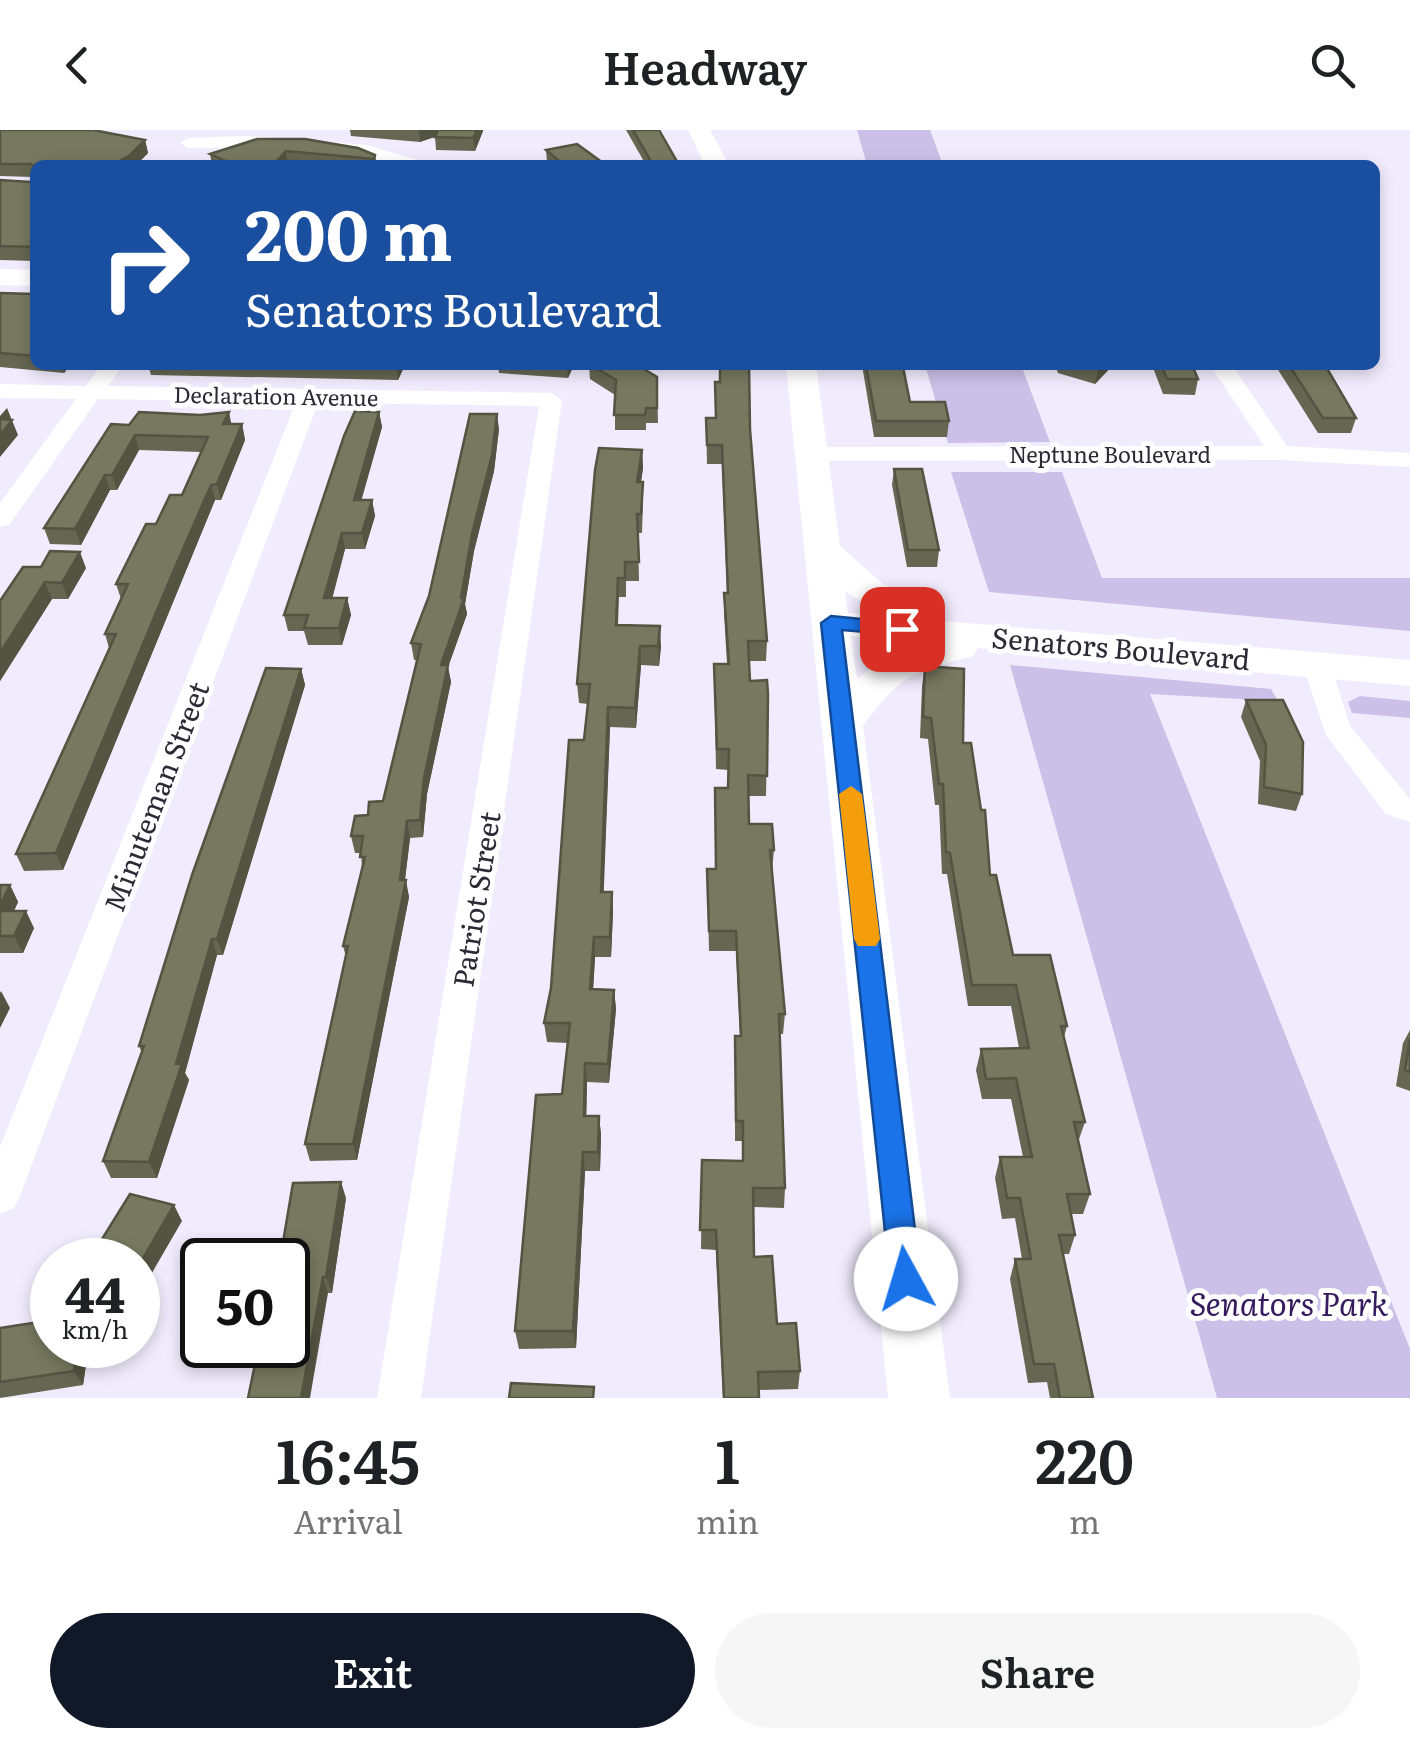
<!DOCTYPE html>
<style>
body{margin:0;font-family:Literata,serif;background:#f6f6f6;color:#202124;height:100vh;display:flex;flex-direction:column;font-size:38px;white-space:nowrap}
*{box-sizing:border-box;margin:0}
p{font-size:32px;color:#757577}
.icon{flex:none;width:55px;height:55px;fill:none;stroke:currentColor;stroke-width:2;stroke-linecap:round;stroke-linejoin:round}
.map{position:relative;height:1268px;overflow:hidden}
.sheet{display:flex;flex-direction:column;background:#fff;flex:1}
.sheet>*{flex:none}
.top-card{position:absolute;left:30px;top:30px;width:1350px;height:210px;border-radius:15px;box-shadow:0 5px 15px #0003;background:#1a4fa0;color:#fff;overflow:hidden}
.speed{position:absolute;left:30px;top:1108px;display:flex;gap:20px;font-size:50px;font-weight:700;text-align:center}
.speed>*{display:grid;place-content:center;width:130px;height:130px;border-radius:50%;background:#fff;box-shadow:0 5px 15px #0003;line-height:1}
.speed small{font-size:25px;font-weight:400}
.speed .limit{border:5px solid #111;border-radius:15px;background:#fff;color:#111}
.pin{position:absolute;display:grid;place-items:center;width:85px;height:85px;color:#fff;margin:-42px;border-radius:20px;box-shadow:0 5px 15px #0006}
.me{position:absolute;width:110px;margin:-55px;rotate:354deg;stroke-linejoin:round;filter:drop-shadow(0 0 8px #0008)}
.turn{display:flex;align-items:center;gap:35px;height:210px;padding:0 50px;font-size:45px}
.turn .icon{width:130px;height:130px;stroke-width:2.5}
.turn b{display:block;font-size:70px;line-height:85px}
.eta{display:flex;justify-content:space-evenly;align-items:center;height:170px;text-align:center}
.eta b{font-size:60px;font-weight:600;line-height:70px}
.button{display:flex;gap:20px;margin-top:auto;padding:20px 50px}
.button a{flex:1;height:115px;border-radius:60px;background:#111827;color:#fff;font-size:40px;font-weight:600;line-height:115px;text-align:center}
.button a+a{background:#f6f6f6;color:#202124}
header{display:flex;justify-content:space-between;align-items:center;height:130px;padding:0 50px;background:#fff;font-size:45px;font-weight:600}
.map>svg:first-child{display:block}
.green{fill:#cbc0e7}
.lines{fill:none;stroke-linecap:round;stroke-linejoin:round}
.street{fill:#fff;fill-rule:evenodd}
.secondary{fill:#fff;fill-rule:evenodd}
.wall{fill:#656752}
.shaded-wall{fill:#535442}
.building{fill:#76785f;stroke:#535442;stroke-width:2.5}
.route{fill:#1a73e8;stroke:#114b97;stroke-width:2.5}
.slow{fill:#f59e0b}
.labels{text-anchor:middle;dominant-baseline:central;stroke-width:10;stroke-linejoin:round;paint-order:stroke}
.far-street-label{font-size:22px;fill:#2d2a35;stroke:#fff}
.street-label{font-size:28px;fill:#2d2a35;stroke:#fff}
.near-park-label{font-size:32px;font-style:italic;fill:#361c5e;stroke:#fff}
</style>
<header><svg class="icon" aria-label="back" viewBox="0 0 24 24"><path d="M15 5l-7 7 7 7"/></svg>Headway<svg class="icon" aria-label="search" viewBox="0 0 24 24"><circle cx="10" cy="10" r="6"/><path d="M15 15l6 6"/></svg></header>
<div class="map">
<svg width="1410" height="1268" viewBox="0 0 1410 1268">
<rect width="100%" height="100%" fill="#f1ecfd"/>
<path class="green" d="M857 0H930L943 35H867Z
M925 235H1021L1050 312 948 313Z
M951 342H1062L1102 448H1410V501L989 462Z
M1010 535 1271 559 1278 571 1150 564 1410 1219V1268H1217Z
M1360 566 1410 571V588L1352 583 1348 572Z"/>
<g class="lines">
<path class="street" d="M248 6 367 15 434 35H407L308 18H188L180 13 188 8Z
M467 30H498L506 35H459Z
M101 235H123L108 256 551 263 562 270 421 1268H377L539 276 318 273 20 1066 14 1078 0 1084V1017L296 272 98 269 9 395 0 397V373L76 269 0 268V254L86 256Z
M1210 235H1232L1287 316 1410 323V337L1280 330 809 331 797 324 809 317 1264 316Z
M1316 524 1326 527 1330 533 1350 596 1410 669V692L1386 684 1326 605 1302 533 1306 527Z"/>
<path class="secondary" d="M688 0H710L729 35H705Z
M0 139 35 140V156L0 155Z
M786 235H816L840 416 882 453 907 468 939 478 945 486 942 491 1410 530V556L978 518 973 526C914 541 900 545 863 596L950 1268H888ZM845 461 885 486 848 483ZM851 506 921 513 890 523 857 549Z"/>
</g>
<path class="wall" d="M0 0 145 10 148 23 136 35H35V131L0 130V50L31 52 32 47 0 46Z
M350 0H483V1L475 21 436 20 435 7 420 12 351 6Z
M626 0H659L679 35H646Z
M257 9 375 25 377 35H212L210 24Z
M546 20 603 35H549L547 33Z
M0 163 35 164V235H70L64 243 0 237Z
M148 235H405L398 250 151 245Z
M498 235H574L568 248 499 243Z
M589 235 657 247 658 293H646V300H615V265L590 249Z
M862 235H896L910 272 949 291 947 307H874Z
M1055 235H1113L1095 254 1058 243Z
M1152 235H1192L1198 249 1195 265 1163 264Z
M1275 235H1325L1356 288 1351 303H1318Z
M379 282 382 297 361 370H372L375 386 365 419H345L332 468H347L351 485 342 515H308L304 501H288L284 485Z
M706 288H715L750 299 767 511 766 531H749L750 551 768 564 766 666H748L749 694 774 720 772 741 785 884 783 904H780L785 1058 784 1078 753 1077 754 1127 777 1194 800 1241 798 1259 759 1260 723 1268 716 1120 701 1119 702 1030 743 1031 742 1011H735V906H740L736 821H709L707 739H715L728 658V640L716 639 714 534H727L724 483V463H727L722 334H707Z
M242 294 245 310 221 370H215L63 740 24 741 16 724 109 518 105 504 121 469 116 454 156 394 182 365 201 322 139 320 117 360H110L81 415 50 414 44 398 129 295Z
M499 299 494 341 474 421 465 474 467 484 448 537 451 552 427 664 423 707 410 708 405 750 409 767 357 1030 310 1031 305 1014 346 827 343 816 362 738 361 723H355L351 706 368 685 383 671 417 530H414L411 513Z
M642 320 643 338 641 352H643V371L642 403H638L639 451H626V467H619L618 495 661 516 659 536 641 535 636 598 610 597 603 762H612L613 782 611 827H595L593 859 614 860 616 879 609 953 587 952 586 986H599L601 1005 600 1041H585L576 1218 519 1219 515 1201 562 964 568 913 547 912 544 893 551 858 588 574 579 573 577 554Z
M894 339 939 420 937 437H907L892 355Z
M86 438 68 469H52L0 551V471Z
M925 536 963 613 990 745 1013 825 1067 896 1064 907 1085 992 1078 1012 1090 1064 1083 1084H1071L1075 1105 1069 1124H1063L1093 1268H1050L1047 1252 1028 1253 1010 1149 1015 1129H1022L1015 1088 1002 1089 995 1048 1000 1027H1023L1011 969H982L976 940 981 919 1019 918 1011 876H968L947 744H942L939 675H935L928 609 920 608 922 556Z
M301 539 305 555 223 825H217L185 943 189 950 157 1048H111L103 1031 142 923 139 916Z
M1246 570 1302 664 1296 681 1258 674 1260 631 1241 587Z
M0 755H10L18 772 14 781 34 798 23 823H0Z
M1410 900V961L1396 956 1403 913Z
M346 1068 332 1163H328L248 1268Z
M0 1198 52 1215H89L83 1255 0 1268Z"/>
<path class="shaded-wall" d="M419 0H444V3L420 12Z
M477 0H483V1L475 21 473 8Z
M145 10 148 23 136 35H112Z
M286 21 288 35H273Z
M62 235H70L64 243Z
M396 235H405L398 250Z
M567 235H574L568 248Z
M1102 235H1113L1095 254 1098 239Z
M7 278 18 305 0 327V286Z
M229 282 232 297 223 294Z
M379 282 382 297 357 386 354 370Z
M497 284 499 299 494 341 474 421 465 474 467 484 448 537 451 552 427 664 423 707 420 690 424 648 441 535 472 404Z
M242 294 245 310 221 370 217 354Z
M135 305 139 320 117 360 112 345Z
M642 320 643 338 638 371 637 352Z
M105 345 110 360 81 415 75 399Z
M211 355 215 370 63 740 56 723Z
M372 370 375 386 365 419 362 403Z
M342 403 345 419 328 485 324 468Z
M80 422 86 438 68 469 62 453Z
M45 452 52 469 0 551V523Z
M347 468 351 485 342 515 339 498Z
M660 496 661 516 659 536 658 516Z
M640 516 641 535 636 598 635 578Z
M301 539 305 555 223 825 217 809Z
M608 577 610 597 603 782 601 762Z
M407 691 410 708 404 757 406 750 409 767 357 1030 353 1014 400 750Z
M10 755 18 772 6 798 0 785V776Z
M612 762 613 782 611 827 610 807Z
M26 781 34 798 23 823 14 806Z
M594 807 595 827 592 879 590 859Z
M212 809 217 825 185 943 189 950 157 1048 149 1032Z
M614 860 616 879 609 953 608 934Z
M1 861 10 878 0 898V863Z
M585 933 587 952 586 1006 584 986Z
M599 986 601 1005 600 1041 598 1022Z
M583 1022 585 1041 576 1218 573 1201Z
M341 1052 346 1068 332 1163 326 1147Z
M174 1075 182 1091 138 1167V1137Z
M323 1147 328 1163 310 1268H301Z
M77 1215H89L83 1255 74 1241Z"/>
<path class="building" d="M0 0H93L145 10 129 26 112 35H35V117L0 116V50L31 52 35 38 31 34H0Z
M438 0H477L473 8 435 7Z
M633 0H659L679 35H653Z
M257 9H305L358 18 375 25 374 29 286 21 273 35H234L210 24Z
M577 14 603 33 601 35H564L546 20Z
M0 163 35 164V226L0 223Z
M591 235H637L657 247V278H646L645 285H614L616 250Z
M720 235H749L750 299 767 511H748L750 551 767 550 768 564 767 646 748 645 749 694H772L774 720H770L785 884H779L785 1058H753L754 1127 772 1126 777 1194 796 1193 800 1241 758 1242 759 1268H724L716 1100H700L702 1030 743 1031V991H736L735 906H741L736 801H709L707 739H716L715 658H728L729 619H717L714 534H729L724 463H728L722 315H707L706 288H716L715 252H720Z
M866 235H896L897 237H903L910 272H945L949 291H876Z
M1084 235H1102L1098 239Z
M1161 235H1192L1198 249H1167Z
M1289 235H1325L1356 288H1323Z
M355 281 379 282 354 370H372L362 403H342L324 468H347L339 498H304L308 485H284L344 306Z
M139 282 200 285 229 282 223 294H242L217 354 211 355 173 442 56 723 16 724 116 504H105L128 454H116L146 394H156L170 365H182L208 307 135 305 112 345H105L75 399 44 398 111 294 129 295Z
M470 284H497L492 325 472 404 461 468H464L441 535H448L424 648 420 690 407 691 400 750H406L353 1014H305L348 816H343L365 727H360L363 706H351L355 686 368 685 369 672 383 671 421 514 411 513 429 466Z
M0 289 12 290 0 305Z
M599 318 642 320 637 352H643L641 384H637L639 432H625V448H618L616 495 660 496 658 516H640L635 578 608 577 601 762H612L610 807H594L590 859 614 860 608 934 585 933 584 986H599L598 1022H583L573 1201H515L536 965 562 964 570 893H544L551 858 569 610H584L590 554H577L595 340Z
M894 339H922L939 420H908Z
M50 421 80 422 62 453 45 452 0 523V471L23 437H41Z
M925 536 964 539 963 613H971L981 680H985L990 745H996L1013 825H1050L1067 896H1061L1085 992H1074L1090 1064H1067L1075 1105H1059L1093 1268H1060L1054 1234H1034L1015 1129H1031L1020 1068H1007L1000 1027H1032L1016 948 986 949 981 919 1029 918 1016 855H972L950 723 946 722 943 654H939L931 588 923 587Z
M266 538 301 539 217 809H212L176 934H182L149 1032 103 1031 144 916H139L192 745Z
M1246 570H1283L1303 612 1302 664 1264 657 1266 615Z
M0 755H10L0 776Z
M0 781H26L14 806H0Z
M1410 909V942L1405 940Z
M341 1052 326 1147H323L301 1268H248L259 1215H288V1130H280L293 1053Z
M130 1064 174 1075 138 1137V1130H89Z
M52 1190V1215H77L74 1241 0 1252V1198Z
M511 1253 594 1257 593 1268H509Z"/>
<path class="route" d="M831 486 902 493 913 499 902 505 842 500 921 1149 917 1159 906 1164 894 1159 890 1149 821 493Z"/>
<path class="slow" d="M851 656 862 664 880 809 876 816H858L854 809 839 664Z"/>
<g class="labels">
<g class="far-street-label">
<text transform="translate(276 265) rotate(1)">Declaration Avenue</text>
<text x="1110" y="323">Neptune Boulevard</text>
</g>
<g class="street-label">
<text transform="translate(1121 517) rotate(5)">Senators Boulevard</text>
<text transform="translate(155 666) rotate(-69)">Minuteman Street</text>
<text transform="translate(475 769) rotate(-81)">Patriot Street</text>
</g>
<g class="near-park-label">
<text x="1289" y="1172">Senators Park</text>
</g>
</g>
</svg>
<div class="speed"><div>44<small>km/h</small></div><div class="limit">50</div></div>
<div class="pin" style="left:902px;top:499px;background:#d93025"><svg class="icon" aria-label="arrive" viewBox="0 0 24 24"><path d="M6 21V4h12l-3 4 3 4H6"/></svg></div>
<svg class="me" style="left:906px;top:1149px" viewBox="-20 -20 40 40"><circle r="19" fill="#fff"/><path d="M0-13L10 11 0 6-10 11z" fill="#1a73e8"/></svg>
<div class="top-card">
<div class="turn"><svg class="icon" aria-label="right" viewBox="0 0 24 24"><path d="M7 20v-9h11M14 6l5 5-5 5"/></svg><div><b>200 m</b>Senators Boulevard</div></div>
</div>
</div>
<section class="sheet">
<div class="eta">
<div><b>16:45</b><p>Arrival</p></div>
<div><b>1</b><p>min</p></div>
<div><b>220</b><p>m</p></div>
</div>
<div class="button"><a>Exit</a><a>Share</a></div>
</section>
